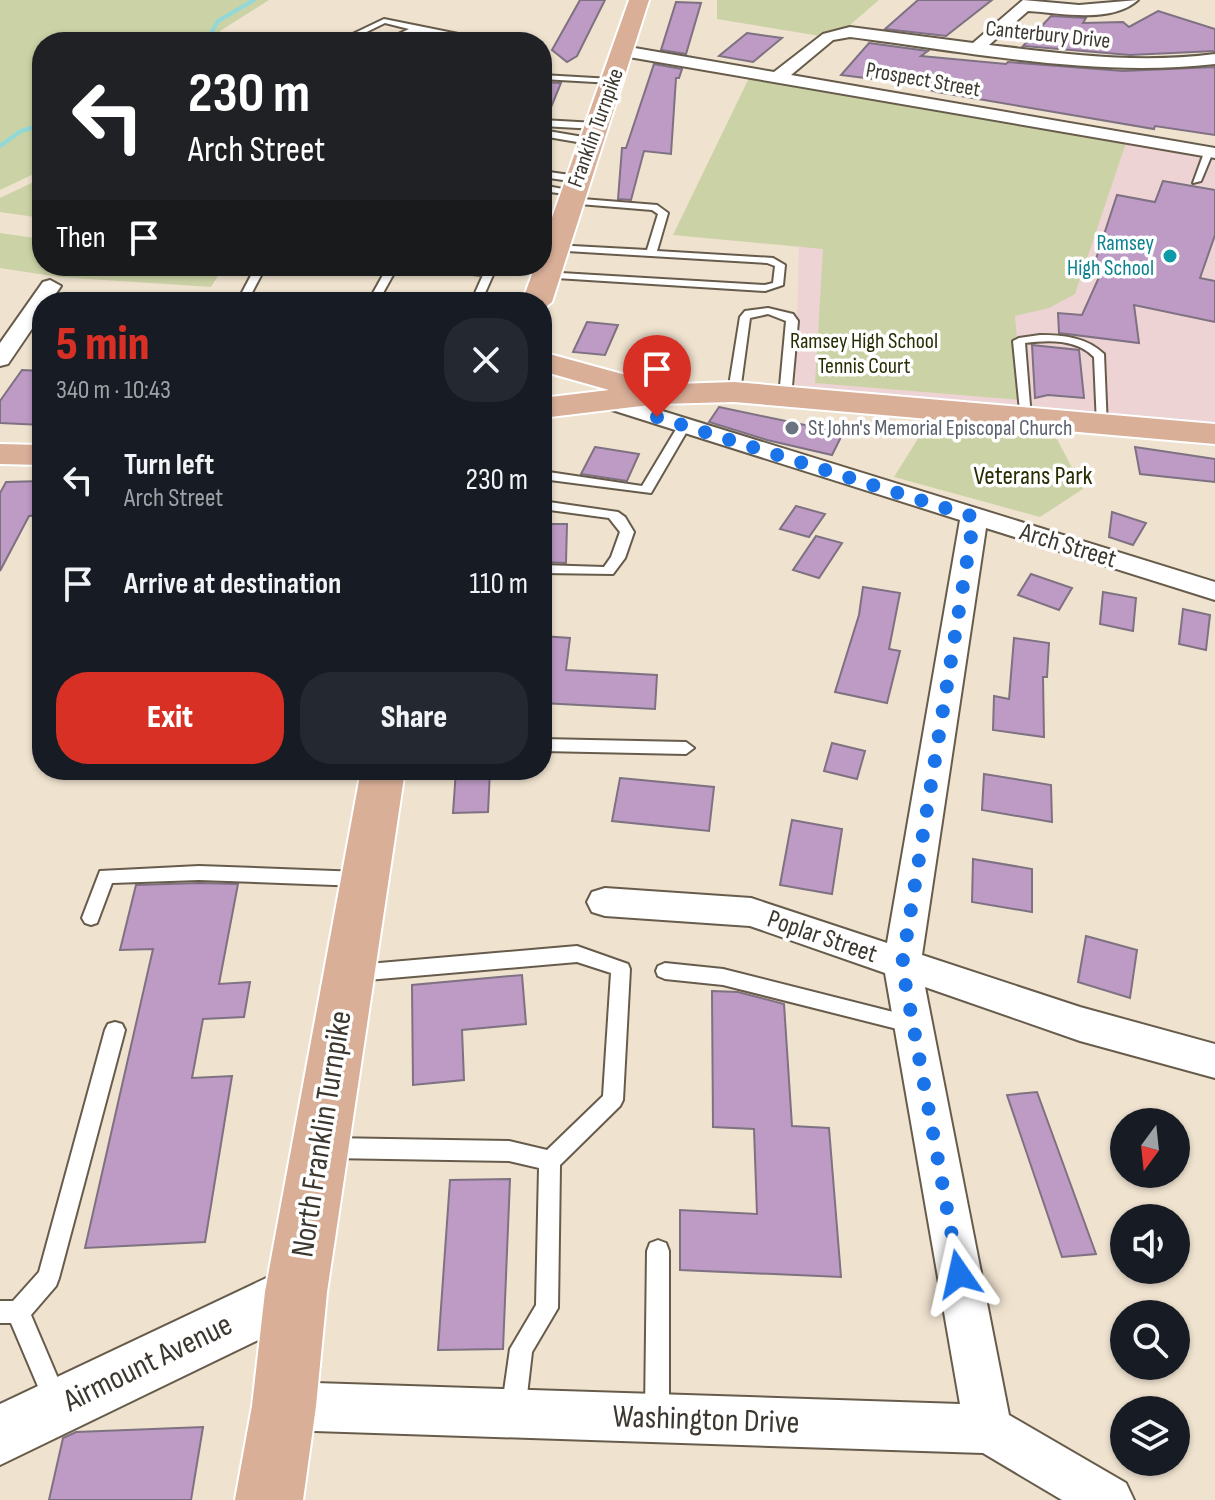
<!DOCTYPE html>
<meta charset="utf-8">
<style>
body{margin:0;font-family:"Sofia Sans Condensed",sans-serif;background:#242831;color:#f1f3f6;height:100vh;display:flex;flex-direction:column;font-size:30px;white-space:nowrap}
*{box-sizing:border-box;margin:0}
p{font-size:26px;color:#9ea1a6}
.icon{flex:none;width:44px;height:44px;fill:none;stroke:currentColor;stroke-width:2;stroke-linecap:round;stroke-linejoin:round}
.map{position:relative;flex:1;overflow:hidden}
.details{position:absolute;left:32px;top:292px;width:520px;height:488px;display:flex;flex-direction:column;background:#171b24;border-radius:32px;box-shadow:0 2px 6px #0004}
.details>*{flex:none}
.guide{position:absolute;left:32px;top:32px;width:520px;height:244px;border-radius:32px;box-shadow:0 2px 6px #0004;background:#202124;color:#fff;overflow:hidden}
.needle{width:52px;rotate:195deg}
.buttons{position:absolute;left:1110px;top:1108px;display:grid;gap:16px}
.buttons a{display:grid;place-items:center;width:80px;height:80px;border-radius:50%;background:#171b24;box-shadow:0 2px 6px #0004;font-size:40px}
.pin{position:absolute;display:grid;place-items:center;width:68px;height:68px;color:#fff;margin:-82px -34px;border-radius:50% 50% 50% 0;rotate:-45deg;box-shadow:0 0 8px #0007}
.pin .icon{rotate:45deg}
.me{position:absolute;width:88px;margin:-44px;rotate:349deg;stroke-linejoin:round;filter:drop-shadow(0 0 6px #0008)}
.turn{display:flex;align-items:center;gap:28px;height:168px;padding:0 24px;font-size:36px}
.turn .icon{width:104px;height:104px;stroke-width:2.5}
.turn b{display:block;font-size:56px;line-height:68px}
.then{display:flex;align-items:center;height:76px;padding:0 24px;background:#0003;gap:16px;font-size:30px}
.round{display:grid;place-items:center;flex:none;width:84px;height:84px;border-radius:32px;background:#242831}
.head{display:flex;align-items:center;justify-content:space-between;height:136px;padding:0 24px}
h1{font-size:48px;font-weight:800;line-height:60px;color:#d93025}
.cta{display:flex;gap:16px;margin-top:auto;padding:16px 24px}
.cta a{flex:1;height:92px;border-radius:32px;background:#d93025;color:#fff;font-size:32px;font-weight:800;line-height:92px;text-align:center}
.cta a+a{background:#242831;color:#f1f3f6}
ul{padding:0;list-style:none}
li{display:flex;align-items:center;gap:24px;height:104px;padding:0 24px}
li div{flex:1}
li b{display:block;font-size:30px}
li em{font-style:normal}
.map>svg:first-child{display:block}
.education{fill:#edd3d4}
.green{fill:#cbd3a6}
.lines{fill:none;stroke-linecap:round;stroke-linejoin:round}
.stream{stroke:#91d8d9;stroke-width:4}
.building{fill:#bd9bc5;stroke:#7e7181;stroke-width:2}
.service-casing{stroke:#675c4b;stroke-width:4}
.minor-casing{stroke:#675c4b;stroke-width:4}
.tertiary-casing{stroke:#675c4b;stroke-width:4}
.primary-casing{stroke:#fff;stroke-width:4}
.service{fill:#fff;fill-rule:evenodd}
.minor{fill:#fff;fill-rule:evenodd}
.tertiary{fill:#fff;fill-rule:evenodd}
.primary{fill:#d9af98;fill-rule:evenodd}
.route{stroke:#1a73e8;stroke-width:14;stroke-dasharray:0 25.2}
.culture-dot{fill:#0f9aa8;stroke:#fff;stroke-width:3}
.worship-dot{fill:#6b7280;stroke:#fff;stroke-width:3}
.labels{text-anchor:middle;dominant-baseline:central;stroke-width:7;stroke-linejoin:round;paint-order:stroke}
.far-street-label{font-size:22px;fill:#3c372f;stroke:#fff}
.far-culture-label{font-size:22px;fill:#0d838f;stroke:#fff;text-anchor:end}
.far-park-label{font-size:22px;fill:#292d03;stroke:#fff}
.far-worship-label{font-size:22px;fill:#5b616d;stroke:#fff;text-anchor:start}
.park-label{font-size:26px;fill:#292d03;stroke:#fff}
.street-label{font-size:26px;fill:#3c372f;stroke:#fff}
.near-street-label{font-size:32px;fill:#3c372f;stroke:#fff}
</style>
<div class="map">
<svg width="1215" height="1500" viewBox="0 0 1215 1500">
<rect width="100%" height="100%" fill="#efe2cf"/>
<path class="education" d="M753 73 1215 153V434L795 398 799 246 673 235Z"/>
<path class="green" d="M0 0H269L220 31 225 42H42V170L0 190Z
M717 0H879L844 30 820 36 717 19Z
M749 78 1126 143 1075 294 1049 308 1015 316 1022 400 815 383 823 249 673 235Z
M42 178V218L0 212V198Z
M0 233 42 239V266H224L211 287 59 277 0 268Z
M924 429 1057 439 1083 489 1040 517 894 477Z"/>
<g class="lines">
<path class="stream" d="M206 42 218 21 254 0
M0 146 21 131 42 125"/>
</g>
<path class="building" d="M580 0H605L577 56 567 62 552 50Z
M918 0H992L946 36 885 29Z
M676 2 701 3 686 54 661 50Z
M1158 11 1215 29V51L1130 55 1023 46 1051 16 1086 18 1083 23 1123 22 1129 27Z
M747 33 782 38 753 62 719 56Z
M869 43 928 51 921 56 1006 64 1008 62 1123 71 1215 67V135L1155 126 1154 129 937 92 905 83 841 75Z
M654 64 682 69 679 78H676L671 154 644 151 631 200 618 199 622 148H626Z
M542 82 561 83 547 117H542Z
M1163 181 1215 190V235L1200 278 1215 281V322L1134 305 1139 343 1059 333 1058 313 1082 315 1105 264 1095 262 1117 195 1155 202Z
M587 322 618 325 605 355 573 352Z
M1032 345 1079 350 1084 398 1048 395 1035 398Z
M22 370 42 371V425L0 423V401Z
M719 407 843 433 832 455 767 440 709 422Z
M595 447 639 454 627 481 581 474Z
M1135 447 1215 459V482L1140 474Z
M42 481V515L29 516 0 571V493L6 482Z
M796 506 825 514 809 537 780 529Z
M1112 512 1146 523 1133 545 1109 537Z
M542 524H567L566 563 542 562Z
M816 536 842 543 819 578 793 570Z
M1031 574 1072 588 1059 610 1018 595Z
M863 587 900 593 889 649 900 651 887 703 835 692 859 615Z
M1103 592 1136 598 1133 631 1100 624Z
M1183 609 1210 615 1206 650 1179 644Z
M542 636 570 638 566 670 657 675 655 709 542 703Z
M1014 638 1049 643 1047 677H1043L1044 737 993 730 994 696 1009 699Z
M832 743 865 751 857 779 824 771Z
M456 770H490L488 812 453 813Z
M984 774 1051 785 1052 822 982 810Z
M620 778 714 787 709 831 612 821Z
M792 820 842 829 832 894 780 885Z
M973 859 1032 869V912L972 902Z
M199 883 238 884 219 984 250 982 244 1017 203 1019 192 1078 232 1076 205 1242 85 1248 153 949 120 950 136 885Z
M1086 936 1137 950 1130 998 1078 982Z
M522 975 526 1024 462 1030 464 1080 413 1085 412 985Z
M712 991 738 992 784 1004 792 1126 829 1128 841 1277 680 1270V1210L757 1214 754 1129 713 1127Z
M1037 1092 1096 1254 1062 1257 1007 1095Z
M510 1179 503 1349 438 1350 450 1180Z
M203 1427 191 1500H49L63 1438 76 1432Z"/>
<g class="lines">
<defs>
<path id="service" d="M384 19 488 40 492 42C468 42 441 31 419 32 406 32 395 42 381 42L409 29 385 23 346 42H336Z
M542 75 612 79 616 81 612 83 542 79Z
M542 120 596 123 600 126 596 129 542 126Z
M542 130 589 138 593 141 589 144 542 136Z
M1205 150 1213 152 1201 181 1193 183Z
M542 171 577 176 582 179 577 182 542 177Z
M542 185 578 192 573 195 542 191Z
M570 198 657 205 668 213 657 251 773 258 785 265 783 285 765 291 540 277 539 275 544 272 765 285 773 283 775 266 767 263 550 250V246L554 245 647 250 658 214 652 210 567 203 565 201Z
M256 266H266L247 302H237Z
M388 266H398L378 302H368Z
M413 266 485 269 487 266H497L481 302H471L483 275 418 269Z
M768 308 793 314 798 321 791 397 785 401 779 397 786 321 768 314 750 318 740 392 738 395H730L728 392 740 317 745 311Z
M1040 335C1063 335 1086 337 1104 354L1107 428H1099L1097 425 1094 357C1076 339 1049 340 1025 343L1031 418 1029 421H1021L1013 341 1019 338Z
M684 422 690 426 651 493 542 479V471L642 486 678 426Z
M542 501 618 512 625 517 634 532 625 558 613 574 542 573V565L604 567 611 557 620 532 609 518 542 509Z
M542 739 686 742 694 748 686 754 542 751Z
M199 866 361 872 367 874 370 879 367 884 361 886 199 880 112 883 97 923 91 925 85 923 82 918 100 871Z
M577 946 628 964 630 969 623 1100 620 1106 560 1165 558 1308 532 1352 525 1412 521 1420 513 1424 505 1420 501 1412 510 1349 536 1305 539 1168 509 1161 329 1158 322 1155 319 1148 322 1141 329 1138 509 1141 547 1150 603 1096 611 973 577 962 356 981 349 978 347 973 349 968 356 965Z
M665 963 723 969 913 1017 920 1019 923 1025 920 1031 913 1033 723 985 665 979 658 976 656 971 658 966Z
M115 1022 122 1024 125 1030 59 1278 56 1286 31 1315 68 1402 64 1410 56 1414 48 1410 11 1323H0V1301H13L39 1272 105 1030 108 1024Z
M658 1240 666 1243 669 1251V1413L665 1421 657 1425 649 1421 645 1413 647 1251 650 1243Z"/>
<path id="minor" d="M1023 0 1079 5 1138 0C1111 24 1061 13 1028 11L989 45C1067 54 1137 64 1215 54V64C1093 78 970 52 850 37L833 40 791 75 1215 148V158L623 56 615 51 623 46 774 72 823 34 850 27 973 43Z
M50 280 61 286 50 302H42V314L8 364 0 366V343L43 282Z
M601 392 1215 582V600L986 528 922 955 1080 1007 1215 1044V1078L1080 1041 925 987 1009 1415 1126 1483 1134 1500H1062L983 1453 284 1430 267 1423 260 1406 267 1389 284 1382 960 1404 885 973 750 926 605 916 592 912 587 902 592 892 605 888 751 898 887 943 960 520 593 404 589 399 593 394Z"/>
<path id="tertiary" d="M296 1264 316 1272 324 1292 316 1312 0 1465V1404Z"/>
<path id="primary" d="M629 0H649L552 302 542 310V302H522L535 266H542V246Z
M542 352 644 380 648 385 734 382 1215 424V444L734 402 658 404 542 418V398L609 390 542 371Z
M0 444 42 445V465L0 464Z
M361 770H405L327 1292 316 1406 303 1500H235L252 1406 265 1292Z"/>
</defs>
<use href="#service" class="service-casing"/>
<use href="#minor" class="minor-casing"/>
<use href="#tertiary" class="tertiary-casing"/>
<use href="#primary" class="primary-casing"/>
<use href="#service" class="service"/>
<use href="#minor" class="minor"/>
<use href="#tertiary" class="tertiary"/>
<use href="#primary" class="primary"/>
</g>
<g class="lines">
<path class="route" d="M657 417 974 517 902 965 959 1274"/>
</g>
<circle class="culture-dot" cx="1170" cy="256" r="8"/>
<circle class="worship-dot" cx="792" cy="428" r="8"/>
<g class="labels">
<g class="far-street-label">
<text transform="translate(1048 35) rotate(6)">Canterbury Drive</text>
<text transform="translate(923 80) rotate(10)">Prospect Street</text>
<text transform="translate(596 128) rotate(-70)">Franklin Turnpike</text>
</g>
<g class="far-culture-label">
<text x="1154" y="243">Ramsey<tspan x="1154" dy="25">High School</tspan></text>
</g>
<g class="far-park-label">
<text x="864" y="341">Ramsey High School<tspan x="864" dy="25">Tennis Court</tspan></text>
</g>
<g class="far-worship-label">
<text x="808" y="428">St John's Memorial Episcopal Church</text>
</g>
<g class="park-label">
<text x="1033" y="476">Veterans Park</text>
</g>
<g class="street-label">
<text transform="translate(1068 546) rotate(17)">Arch Street</text>
<text transform="translate(822 937) rotate(19)">Poplar Street</text>
</g>
<g class="near-street-label">
<text transform="translate(322 1134) rotate(-81)">North Franklin Turnpike</text>
<text transform="translate(148 1363) rotate(-26)">Airmount Avenue</text>
<text transform="translate(706 1420) rotate(2)">Washington Drive</text>
</g>
</g>
</svg>
<div class="buttons">
<a><svg class="needle" viewBox="-14 -14 28 28"><path d="M0-13l5 13h-10z" fill="#e53935"/><path d="M0 13l5-13h-10z" fill="#9ea1a6"/></svg></a>
<a><svg class="icon" aria-label="sound" viewBox="0 0 24 24"><path d="M4 9h4l5-4v14l-5-4H4zM17 9q2 3 0 6"/></svg></a>
<a><svg class="icon" aria-label="search" viewBox="0 0 24 24"><circle cx="10" cy="10" r="6"/><path d="M15 15l6 6"/></svg></a>
<a><svg class="icon" aria-label="layers" viewBox="0 0 24 24"><path d="M12 4l9 5-9 5-9-5zM3 14l9 5 9-5"/></svg></a>
</div>
<div class="pin" style="left:657px;top:417px;background:#d93025"><svg class="icon" aria-label="arrive" viewBox="0 0 24 24"><path d="M6 21V4h12l-3 4 3 4H6"/></svg></div>
<svg class="me" style="left:959px;top:1274px" viewBox="-20 -20 40 40"><path d="M0-17L14 15 0 8-14 15z" fill="#1a73e8" stroke="#fff" stroke-width="4"/></svg>
<div class="guide">
<div class="turn"><svg class="icon" aria-label="left" viewBox="0 0 24 24"><path d="M17 20v-9H6M10 6l-5 5 5 5"/></svg><div><b>230 m</b>Arch Street</div></div>
<div class="then">Then<svg class="icon" aria-label="arrive" viewBox="0 0 24 24"><path d="M6 21V4h12l-3 4 3 4H6"/></svg></div>
</div>
<section class="details">
<div class="head"><div><h1>5 min</h1><p>340 m · 10:43</p></div><a class="round"><svg class="icon" aria-label="close" viewBox="0 0 24 24"><path d="M6 6l12 12M18 6L6 18"/></svg></a></div>
<ul>
<li><svg class="icon" aria-label="left" viewBox="0 0 24 24"><path d="M17 20v-9H6M10 6l-5 5 5 5"/></svg><div><b>Turn left</b><p>Arch Street</p></div><em>230 m</em></li>
<li><svg class="icon" aria-label="arrive" viewBox="0 0 24 24"><path d="M6 21V4h12l-3 4 3 4H6"/></svg><div><b>Arrive at destination</b></div><em>110 m</em></li>
</ul>
<div class="cta"><a>Exit</a><a>Share</a></div>
</section>
</div>
